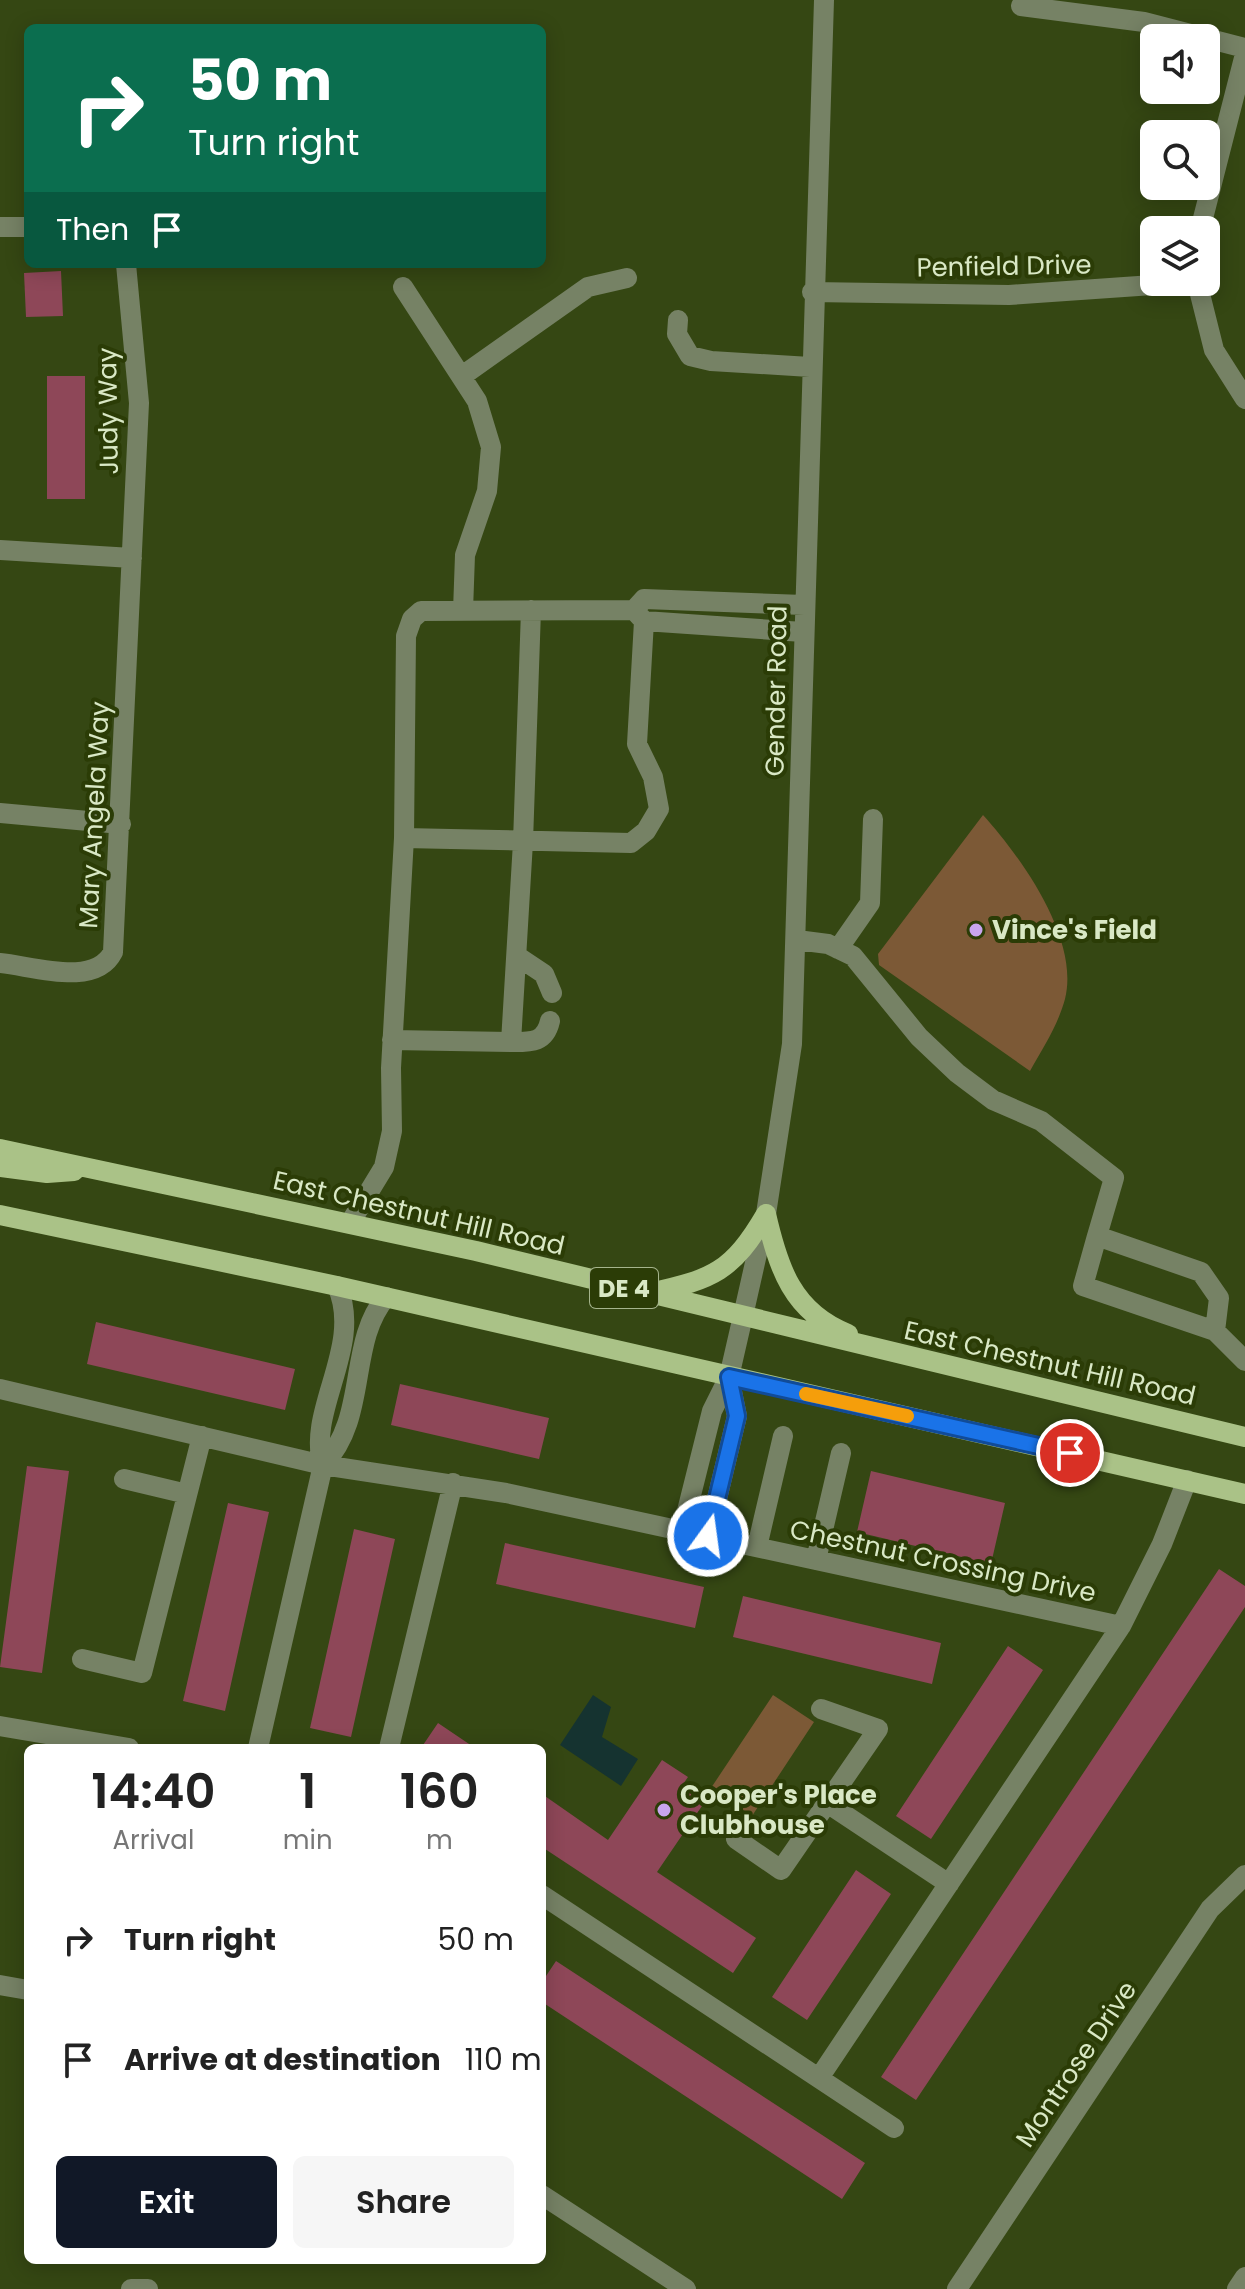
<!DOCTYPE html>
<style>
body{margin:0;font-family:Poppins,sans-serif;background:#f6f6f6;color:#222;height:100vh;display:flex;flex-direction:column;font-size:30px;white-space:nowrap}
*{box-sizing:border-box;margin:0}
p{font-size:26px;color:#767676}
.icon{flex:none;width:44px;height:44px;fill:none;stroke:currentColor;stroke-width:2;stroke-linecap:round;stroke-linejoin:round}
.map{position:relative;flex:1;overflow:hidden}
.side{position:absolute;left:24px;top:1744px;width:522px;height:520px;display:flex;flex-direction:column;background:#fff;border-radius:12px;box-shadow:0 4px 20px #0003}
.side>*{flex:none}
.hud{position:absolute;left:24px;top:24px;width:522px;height:244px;border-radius:12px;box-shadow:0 4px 20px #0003;background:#0b6e4f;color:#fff;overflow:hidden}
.controls{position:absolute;left:1140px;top:24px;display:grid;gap:16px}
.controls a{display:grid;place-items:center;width:80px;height:80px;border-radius:12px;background:#fff;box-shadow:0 4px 20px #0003;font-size:40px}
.pin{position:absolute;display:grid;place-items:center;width:68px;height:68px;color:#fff;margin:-34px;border:4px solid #fff;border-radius:50%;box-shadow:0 2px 8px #0007}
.me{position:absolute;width:88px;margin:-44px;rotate:14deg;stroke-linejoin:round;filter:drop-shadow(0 0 6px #0008)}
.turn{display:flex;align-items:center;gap:28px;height:168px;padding:0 32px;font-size:36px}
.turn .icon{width:104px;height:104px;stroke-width:2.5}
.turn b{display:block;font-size:56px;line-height:68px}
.then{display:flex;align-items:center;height:76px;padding:0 32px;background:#0003;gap:16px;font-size:30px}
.eta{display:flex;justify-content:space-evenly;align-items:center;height:136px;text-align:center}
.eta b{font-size:48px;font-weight:600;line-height:56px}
.button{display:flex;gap:16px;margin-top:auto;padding:16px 32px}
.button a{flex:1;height:92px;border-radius:12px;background:#111827;color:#fff;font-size:32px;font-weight:600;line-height:92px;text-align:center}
.button a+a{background:#f6f6f6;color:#222}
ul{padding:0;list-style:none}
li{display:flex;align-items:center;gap:24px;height:120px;padding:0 32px}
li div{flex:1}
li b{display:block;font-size:30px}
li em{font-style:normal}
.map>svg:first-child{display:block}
.green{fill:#7c5936}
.water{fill:#153330}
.building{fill:#8e4758}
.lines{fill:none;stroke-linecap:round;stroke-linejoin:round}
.minor{stroke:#768265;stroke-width:20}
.major{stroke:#aac287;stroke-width:20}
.route-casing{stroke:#114b97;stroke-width:20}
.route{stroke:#1a73e8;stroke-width:14}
.slow{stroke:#f59e0b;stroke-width:14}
.poi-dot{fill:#c8a5ee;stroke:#2b3c06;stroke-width:3}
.labels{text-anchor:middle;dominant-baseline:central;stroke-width:8;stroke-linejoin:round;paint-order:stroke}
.shield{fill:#2b3c06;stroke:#a5b48c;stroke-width:2}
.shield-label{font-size:24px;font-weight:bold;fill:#d9e8c5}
.street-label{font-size:26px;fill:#d9e8c5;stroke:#2b3c06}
.poi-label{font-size:26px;font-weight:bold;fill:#d9e8c5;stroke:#2b3c06;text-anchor:start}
</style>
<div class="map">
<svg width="1245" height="2289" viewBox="0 0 1245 2289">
<rect width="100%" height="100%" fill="#354713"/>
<path class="green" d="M983 815C1021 857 1080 939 1065 999 1058 1025 1043 1048 1030 1071L879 965 878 954Z
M773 1695 814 1722 752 1816 711 1788Z"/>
<path class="water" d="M593 1695 611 1707 602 1737 638 1759 621 1786 560 1745Z"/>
<path class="building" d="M61 271 63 316 26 317 24 273Z
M47 376H85V499H47Z
M96 1322 295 1369 285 1410 87 1364Z
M400 1384 549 1418 539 1459 391 1425Z
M27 1466 69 1471 42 1673 0 1667Z
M871 1471 1005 1503 991 1564 857 1532Z
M228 1503 269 1512 225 1711 183 1701Z
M354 1529 395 1539 351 1737 310 1728Z
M505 1543 704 1587 695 1628 496 1584Z
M1219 1569 1245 1586V1607L916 2100 881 2077Z
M743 1596 941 1643 932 1684 733 1637Z
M1008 1646 1043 1670 931 1839 896 1816Z
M438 1723 475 1748H421Z
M662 1760 688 1777 681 1787 704 1803 657 1872 756 1938 733 1973 542 1847V1794L608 1840Z
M856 1870 891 1894 807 2020 772 1997Z
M556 1961 865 2163 842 2199 542 2002V1982Z"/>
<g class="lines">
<path class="minor" d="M1021 6 1144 22 1245 48
M0 227H28
M1200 230 1245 54
M1197 282 1214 350 1245 399
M403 287 477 401 491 447 487 491 465 555 463 611
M812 292 1009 295 1196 282
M678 320 677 334 690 356 711 361 810 367
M462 376 588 287 627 278
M0 550 132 558
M803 632 644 621 634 610 644 599 804 605
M0 813 121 824
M404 838 631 843 646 831 659 809 653 777 637 744 644 621
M797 940 828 944 853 956 919 1037 957 1073 993 1100 1041 1121 1114 1178 1097 1236 1201 1272 1219 1298 1215 1331 1245 1361
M838 949 870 903 873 819
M517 956 544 974 552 993
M0 963C33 966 95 988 113 952L139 403 126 264
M392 1040 511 1042 523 842 531 610
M511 1042C531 1042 545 1043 550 1021
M350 1223 384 1167 392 1131 391 1068 404 838 406 636 412 619 421 611 634 610
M1097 1236 1083 1286 1215 1331
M0 1389 323 1465 506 1493 1121 1626
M323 1465C369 1417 347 1343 386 1297
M124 1479 187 1494
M682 1531 712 1411 729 1377 743 1316 766 1214 792 1044 824 0
M708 1536 737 1416 729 1377
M757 1547 783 1436
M816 1560 841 1453
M82 1659 142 1673 202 1436
M0 1726 129 1748
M258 1748 323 1465C306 1411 364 1346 337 1286
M389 1748 453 1483
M827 1803 949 1884
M736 1839 781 1870 878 1729 821 1709
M542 1895 894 2128
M0 1985 28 1990
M819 2078 1121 1626 1162 1544 1187 1480
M542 2195 686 2289
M131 2289H148
M957 2289 1210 1909 1245 1875
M1237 2289 1245 2277"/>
<path class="major" d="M0 1149 476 1251 1245 1437
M0 1167 47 1173 74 1171
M766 1214C778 1267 792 1312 848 1334
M0 1215 337 1286 1245 1494
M650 1293C713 1279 732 1272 766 1214"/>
</g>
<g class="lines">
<defs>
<path id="route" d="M708 1536 737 1416 729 1377 1070 1453"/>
</defs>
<use href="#route" class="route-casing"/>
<use href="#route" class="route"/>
<path class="slow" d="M806 1394 907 1416"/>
</g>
<g class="poi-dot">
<circle cx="976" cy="930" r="8"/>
<circle cx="664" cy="1810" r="8"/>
</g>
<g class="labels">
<rect class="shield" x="590" y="1268" width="68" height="40" rx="6"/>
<g class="shield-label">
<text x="624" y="1288">DE 4</text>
</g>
<g class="street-label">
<text transform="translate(1004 266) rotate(-1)">Penfield Drive</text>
<text transform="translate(108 411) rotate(-91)">Judy Way</text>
<text transform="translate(776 691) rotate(-89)">Gender Road</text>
<text transform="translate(94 815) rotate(-87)">Mary Angela Way</text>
<text transform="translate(419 1213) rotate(13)">East Chestnut Hill Road</text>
<text transform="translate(1050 1363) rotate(13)">East Chestnut Hill Road</text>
<text transform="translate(943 1561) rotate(12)">Chestnut Crossing Drive</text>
<text transform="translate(1076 2064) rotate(-56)">Montrose Drive</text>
</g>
<g class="poi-label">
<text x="992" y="930">Vince's Field</text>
<text x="680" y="1795">Cooper's Place<tspan x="680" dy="30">Clubhouse</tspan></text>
</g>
</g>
</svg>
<div class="controls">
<a><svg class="icon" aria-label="sound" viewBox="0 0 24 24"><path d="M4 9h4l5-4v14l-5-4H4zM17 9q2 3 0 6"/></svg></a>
<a><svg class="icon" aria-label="search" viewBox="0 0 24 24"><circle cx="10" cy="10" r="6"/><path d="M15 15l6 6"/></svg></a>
<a><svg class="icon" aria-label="layers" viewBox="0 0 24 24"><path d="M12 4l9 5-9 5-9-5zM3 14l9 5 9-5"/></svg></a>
</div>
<div class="pin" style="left:1070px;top:1453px;background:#d93025"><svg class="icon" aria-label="arrive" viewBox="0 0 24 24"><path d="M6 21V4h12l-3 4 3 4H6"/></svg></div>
<svg class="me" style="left:708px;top:1536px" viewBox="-20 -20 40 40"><circle r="17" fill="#1a73e8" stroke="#fff" stroke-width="3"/><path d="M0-11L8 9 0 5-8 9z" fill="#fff"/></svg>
<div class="hud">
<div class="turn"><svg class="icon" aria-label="right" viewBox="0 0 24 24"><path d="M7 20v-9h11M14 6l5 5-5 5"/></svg><div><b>50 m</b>Turn right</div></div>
<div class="then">Then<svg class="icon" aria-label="arrive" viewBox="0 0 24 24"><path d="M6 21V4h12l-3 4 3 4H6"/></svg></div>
</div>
<section class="side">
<div class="eta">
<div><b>14:40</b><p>Arrival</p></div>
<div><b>1</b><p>min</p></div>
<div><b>160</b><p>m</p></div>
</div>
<ul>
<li><svg class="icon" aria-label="right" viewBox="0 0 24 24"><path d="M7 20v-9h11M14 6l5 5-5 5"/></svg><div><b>Turn right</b></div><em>50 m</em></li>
<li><svg class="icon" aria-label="arrive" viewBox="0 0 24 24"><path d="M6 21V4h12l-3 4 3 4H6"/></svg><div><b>Arrive at destination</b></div><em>110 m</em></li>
</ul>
<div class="button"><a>Exit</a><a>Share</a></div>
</section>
</div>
